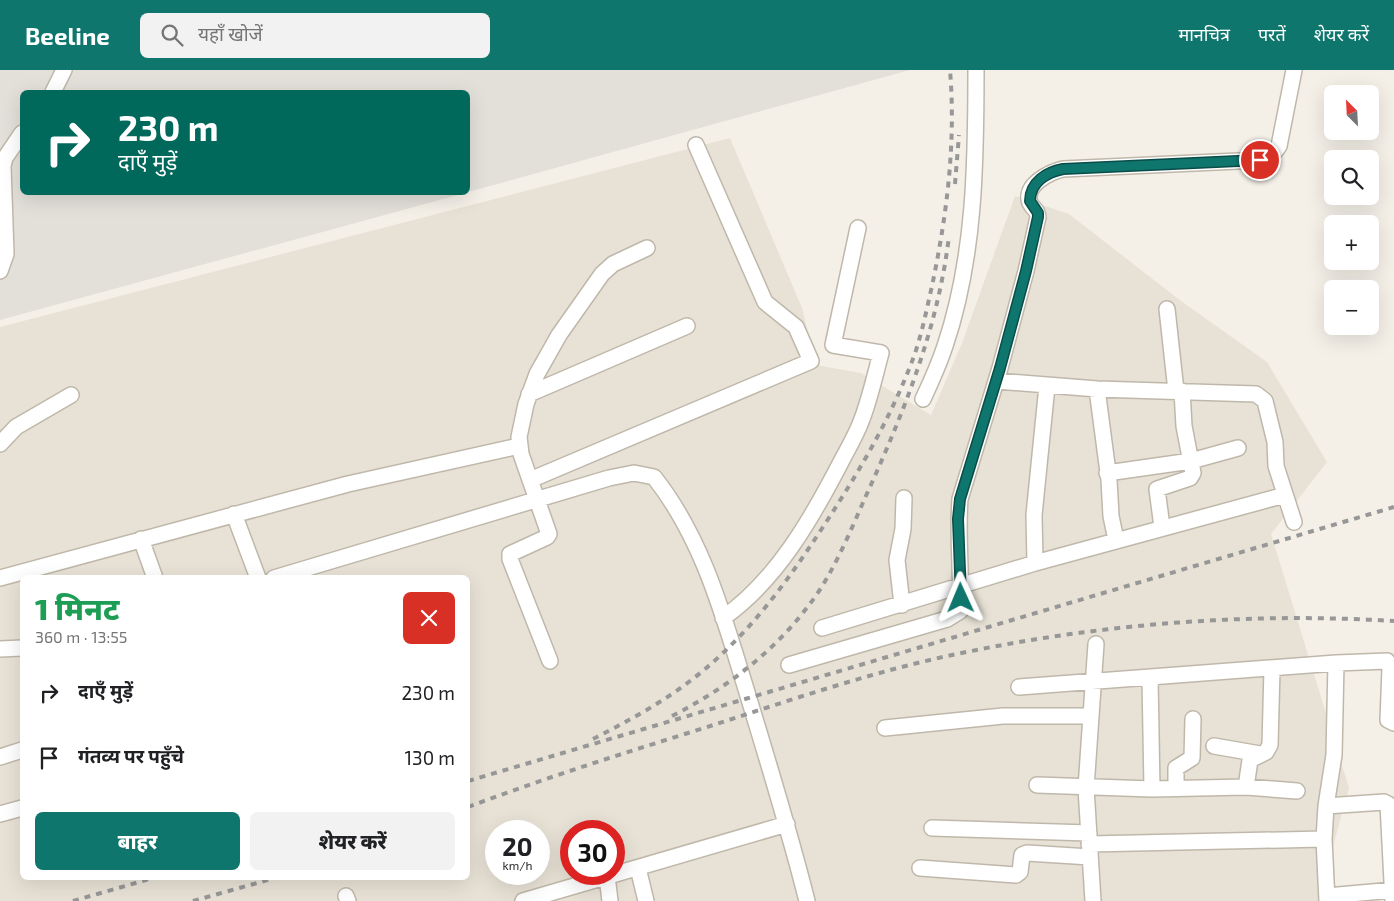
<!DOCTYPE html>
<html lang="hi">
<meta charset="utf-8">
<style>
body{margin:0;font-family:"Exo 2","Noto Sans Devanagari",sans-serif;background:#f2f2f2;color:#202124;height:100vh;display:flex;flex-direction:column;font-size:19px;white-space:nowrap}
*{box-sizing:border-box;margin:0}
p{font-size:16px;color:#757577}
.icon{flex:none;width:28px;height:28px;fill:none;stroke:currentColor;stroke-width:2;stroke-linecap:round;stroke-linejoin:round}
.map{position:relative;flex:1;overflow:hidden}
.drawer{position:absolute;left:20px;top:505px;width:450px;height:305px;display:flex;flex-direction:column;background:#fff;border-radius:8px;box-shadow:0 5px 20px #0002}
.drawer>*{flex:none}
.guide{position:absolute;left:20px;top:20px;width:450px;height:105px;border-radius:8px;box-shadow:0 5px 20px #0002;background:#00695c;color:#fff;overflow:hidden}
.needle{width:32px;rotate:336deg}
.tools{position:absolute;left:1324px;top:15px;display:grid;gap:10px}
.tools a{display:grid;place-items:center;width:55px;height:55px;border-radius:8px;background:#fff;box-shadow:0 5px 20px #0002;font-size:25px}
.speed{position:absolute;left:485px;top:750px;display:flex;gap:10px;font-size:25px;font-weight:700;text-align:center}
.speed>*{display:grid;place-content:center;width:65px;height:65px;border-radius:50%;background:#fff;box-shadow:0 5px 20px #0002;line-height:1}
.speed small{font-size:12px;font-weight:400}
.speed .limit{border:8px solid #d22;background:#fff;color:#111}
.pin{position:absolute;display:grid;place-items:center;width:42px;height:42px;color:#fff;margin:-21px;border:2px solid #fff;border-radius:50%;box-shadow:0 1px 5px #0007}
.me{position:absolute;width:55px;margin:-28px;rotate:359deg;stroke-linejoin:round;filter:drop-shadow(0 0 4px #0008)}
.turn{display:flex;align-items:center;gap:18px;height:105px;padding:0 15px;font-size:22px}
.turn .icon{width:65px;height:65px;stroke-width:2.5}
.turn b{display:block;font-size:35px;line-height:42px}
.round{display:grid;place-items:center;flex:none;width:52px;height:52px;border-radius:8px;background:#f2f2f2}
.head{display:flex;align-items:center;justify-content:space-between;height:85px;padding:0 15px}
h1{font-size:30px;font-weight:800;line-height:38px;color:#1e9e55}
.primary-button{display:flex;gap:10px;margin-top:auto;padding:10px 15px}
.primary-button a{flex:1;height:58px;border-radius:8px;background:#0f766e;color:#fff;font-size:20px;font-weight:800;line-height:58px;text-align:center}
.primary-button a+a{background:#f2f2f2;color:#202124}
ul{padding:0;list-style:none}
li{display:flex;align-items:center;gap:15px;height:65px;padding:0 15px}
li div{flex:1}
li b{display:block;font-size:19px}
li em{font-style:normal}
header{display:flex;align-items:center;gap:30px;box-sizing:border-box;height:70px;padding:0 25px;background:#0f766e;color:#fff}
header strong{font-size:24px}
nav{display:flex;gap:28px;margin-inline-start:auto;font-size:18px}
.search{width:350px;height:45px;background:#f2f2f2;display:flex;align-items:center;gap:12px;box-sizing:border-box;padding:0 18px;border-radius:8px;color:#757577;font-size:19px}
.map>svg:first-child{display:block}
.residential{fill:#e8e2d6;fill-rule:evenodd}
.industrial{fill:#e3dfd9}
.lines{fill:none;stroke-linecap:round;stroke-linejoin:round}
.minor-casing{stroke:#bfb8aa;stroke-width:18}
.minor{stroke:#fff;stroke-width:15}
.rail{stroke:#979797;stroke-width:4;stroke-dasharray:6 6;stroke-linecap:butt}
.route-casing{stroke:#0a4d48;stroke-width:12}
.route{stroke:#0f766e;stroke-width:9}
</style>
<header>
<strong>Beeline</strong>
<div class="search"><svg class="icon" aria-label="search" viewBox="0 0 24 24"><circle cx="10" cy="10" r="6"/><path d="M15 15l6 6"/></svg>यहाँ खोजें</div>
<nav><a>मानचित्र</a><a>परतें</a><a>शेयर करें</a></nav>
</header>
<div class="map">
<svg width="1394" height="831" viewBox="0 0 1394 831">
<rect width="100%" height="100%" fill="#f4f0e8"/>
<path class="residential" d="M730 68 802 238 816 295 861 303 931 345 962 273 1015 126 1069 144 1181 231 1267 292 1327 392 1271 464 1349 718 1318 831H0V257ZM22 508H468V808H22ZM496 761H539V804H496ZM571 761H614V804H571Z"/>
<path class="industrial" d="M0 0H910L468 122V22H22V122L465 123 0 250Z"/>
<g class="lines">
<defs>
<path id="minor" d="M53 22 64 0
M0 201 6 184 3 96 5 88 22 63
M1167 239 1176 321
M996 311 1097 319 1256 324 1265 331 1275 372 1276 396 1294 452
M1097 319 1109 410 1111 446 1116 470
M529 324 687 256
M923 329C931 312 939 294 945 276 975 187 976 93 976 0
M0 374 16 357 71 325
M1107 403 1191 391 1238 378
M530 410 811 291 796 257 765 232 696 75
M234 444 258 508
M1162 457 1157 419 1190 408 1193 403 1184 356 1182 321
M141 469 155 508
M1035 493 1034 445 1047 316
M0 508 348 414 519 376
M274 508 609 408 634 403 654 407C703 469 723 545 746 619 767 689 789 759 807 831
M902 535 897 490 903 459 904 428
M723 548C777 510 812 448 842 390 849 377 857 363 862 349 870 328 875 305 881 283L833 275 858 158
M822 558 1035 493 1285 425
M0 579 22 578
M550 591 510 489V484L547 467 549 464 521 384 519 367 526 334 537 304 559 265 602 204 613 194 647 178
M1336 593 1387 591 1390 598 1388 650 1394 653
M789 595 947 549 960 541C962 503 957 466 960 429L1000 298 1026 201 1038 147C1038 140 1033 139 1030 133 1023 115 1050 102 1063 99L1260 90C1269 87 1274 84 1279 76L1294 0
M1150 608 1152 719
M1019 617 1336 593 1334 685 1326 736 1324 769 1327 831
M885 658 1003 646H1090
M1214 676 1260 684
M0 687 22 680
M1037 715 1152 719 1246 717 1250 690 1266 682 1270 675 1272 599
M1246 717 1297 721
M1176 718V698L1192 688 1193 649
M1326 736 1384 732 1388 734 1393 831
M0 744 22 738
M932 758 1089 763
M1089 774 1324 769
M638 798 646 831
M920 798 1016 805 1020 802 1022 785 1027 783 1090 787
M607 806 610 831
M346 826 348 831
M1327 826 1394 820
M523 831 787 754
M1093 831 1086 718 1096 574"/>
</defs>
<use href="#minor" class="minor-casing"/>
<use href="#minor" class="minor"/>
<path class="rail" d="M955 114 959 65
M672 646C725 619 773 583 809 535 832 506 850 462 865 428 903 344 938 259 949 166
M593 669C626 652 660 634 690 611 743 571 783 518 819 463 854 410 888 354 911 294 921 269 926 242 932 216 947 144 956 73 950 0
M468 711 1394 437
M468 737C545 708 624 683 704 658 785 632 868 603 952 585 1097 554 1246 542 1394 551
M73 831 153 808
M193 831 275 808"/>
</g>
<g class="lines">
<defs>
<path id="route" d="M961 528 958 449 960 429 1000 298 1026 201 1038 147V143L1030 131C1030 112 1047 102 1063 99L1260 90"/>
</defs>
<use href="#route" class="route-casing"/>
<use href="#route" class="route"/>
</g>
</svg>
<div class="tools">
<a><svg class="needle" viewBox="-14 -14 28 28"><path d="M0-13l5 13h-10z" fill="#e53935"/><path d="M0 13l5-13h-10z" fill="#757577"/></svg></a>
<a><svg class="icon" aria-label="search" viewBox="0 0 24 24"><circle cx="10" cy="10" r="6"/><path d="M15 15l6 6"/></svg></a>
<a>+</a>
<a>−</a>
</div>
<div class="speed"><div>20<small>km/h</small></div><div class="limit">30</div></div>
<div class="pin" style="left:1260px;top:90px;background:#d93025"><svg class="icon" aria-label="arrive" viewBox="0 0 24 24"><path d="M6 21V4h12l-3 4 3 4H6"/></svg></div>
<svg class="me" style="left:961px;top:528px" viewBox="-20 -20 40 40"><path d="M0-17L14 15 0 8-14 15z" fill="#0f766e" stroke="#fff" stroke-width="4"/></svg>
<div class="guide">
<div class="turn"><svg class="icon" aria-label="right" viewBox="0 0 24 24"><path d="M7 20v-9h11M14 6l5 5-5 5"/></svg><div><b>230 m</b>दाएँ मुड़ें</div></div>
</div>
<section class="drawer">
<div class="head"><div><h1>1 मिनट</h1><p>360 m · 13:55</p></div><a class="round" style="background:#d93025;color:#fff"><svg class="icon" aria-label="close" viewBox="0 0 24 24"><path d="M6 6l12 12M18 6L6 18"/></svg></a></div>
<ul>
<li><svg class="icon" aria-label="right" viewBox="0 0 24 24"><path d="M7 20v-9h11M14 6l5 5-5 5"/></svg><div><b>दाएँ मुड़ें</b></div><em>230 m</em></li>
<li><svg class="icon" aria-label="arrive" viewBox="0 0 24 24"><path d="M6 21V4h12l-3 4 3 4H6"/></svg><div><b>गंतव्य पर पहुँचे</b></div><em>130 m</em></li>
</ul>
<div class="primary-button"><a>बाहर</a><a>शेयर करें</a></div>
</section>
</div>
